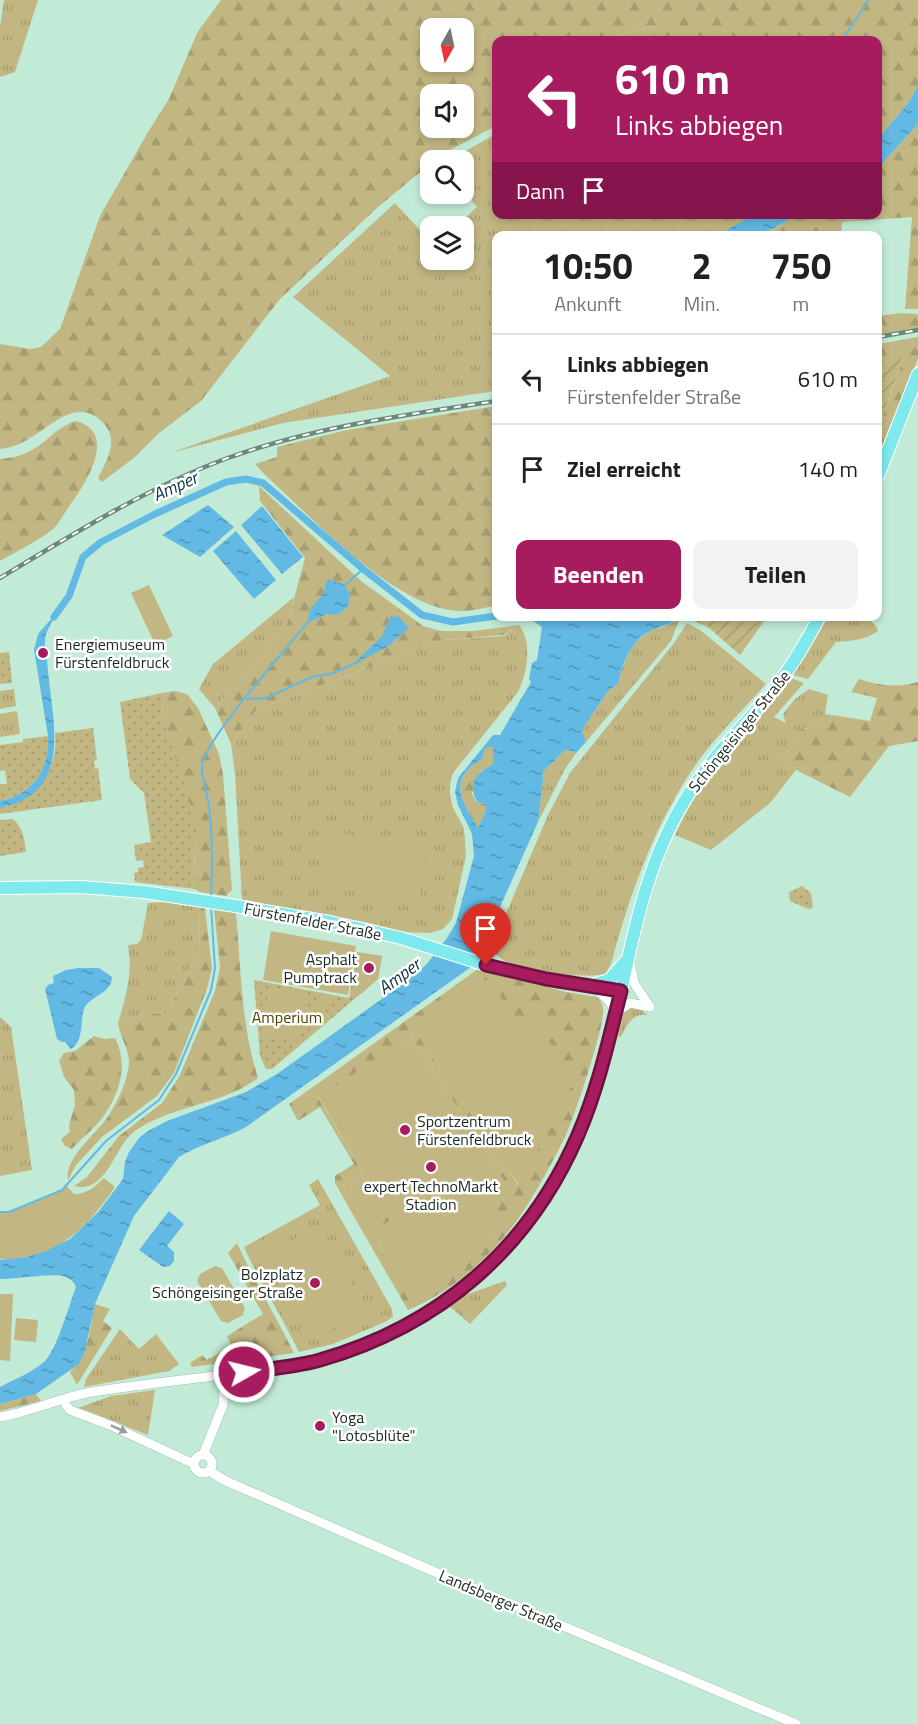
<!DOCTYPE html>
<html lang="de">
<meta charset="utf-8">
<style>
body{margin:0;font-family:"Titillium Web",sans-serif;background:#f2f2f2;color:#202124;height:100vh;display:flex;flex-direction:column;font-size:22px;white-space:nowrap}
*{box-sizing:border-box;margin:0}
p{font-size:20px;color:#757577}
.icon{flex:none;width:33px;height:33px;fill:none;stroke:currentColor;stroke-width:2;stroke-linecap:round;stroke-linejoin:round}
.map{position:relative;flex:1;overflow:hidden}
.details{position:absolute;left:492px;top:231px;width:390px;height:390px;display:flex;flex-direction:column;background:#fff;border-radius:12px;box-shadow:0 3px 9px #0003}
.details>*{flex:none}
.guide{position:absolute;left:492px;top:36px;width:390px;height:183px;border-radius:12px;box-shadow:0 3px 9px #0003;background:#a71b5f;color:#fff;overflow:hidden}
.needle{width:39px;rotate:189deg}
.buttons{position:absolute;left:420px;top:18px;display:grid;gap:12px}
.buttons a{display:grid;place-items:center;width:54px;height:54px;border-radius:12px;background:#fff;box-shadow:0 3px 9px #0003;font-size:30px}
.pin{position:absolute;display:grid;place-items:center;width:51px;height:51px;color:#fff;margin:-62px -26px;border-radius:50% 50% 50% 0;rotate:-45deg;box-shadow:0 0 6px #0007}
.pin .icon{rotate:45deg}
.me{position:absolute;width:66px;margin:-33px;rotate:82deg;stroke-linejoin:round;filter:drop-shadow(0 0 4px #0008)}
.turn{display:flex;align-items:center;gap:21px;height:126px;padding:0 24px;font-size:27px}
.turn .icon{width:78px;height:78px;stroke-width:2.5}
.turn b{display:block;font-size:42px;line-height:51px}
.then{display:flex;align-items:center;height:57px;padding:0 24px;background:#0003;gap:12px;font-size:22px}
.eta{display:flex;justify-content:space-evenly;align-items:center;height:102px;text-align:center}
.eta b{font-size:36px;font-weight:700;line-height:42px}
.button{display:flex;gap:12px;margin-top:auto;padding:12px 24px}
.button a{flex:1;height:69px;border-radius:12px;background:#a71b5f;color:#fff;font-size:24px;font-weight:700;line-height:69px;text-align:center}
.button a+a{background:#f2f2f2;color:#202124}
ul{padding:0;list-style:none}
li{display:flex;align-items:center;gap:18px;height:90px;padding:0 24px;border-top:2px solid #e0e0e0}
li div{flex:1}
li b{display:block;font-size:22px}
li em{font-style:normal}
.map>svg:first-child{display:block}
.grass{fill:url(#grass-tufts)}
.forest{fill:url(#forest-firs);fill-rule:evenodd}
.park{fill:url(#park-dots)}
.garden{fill:url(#garden-furrows)}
.pitch{fill:#c2b783}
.water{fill:url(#water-ripples);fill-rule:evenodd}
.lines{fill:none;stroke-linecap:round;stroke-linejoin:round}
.stream{stroke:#62b9e4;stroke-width:2}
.canal{stroke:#62b9e4;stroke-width:7}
.tertiary-casing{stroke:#9bc2b0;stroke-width:10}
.primary-casing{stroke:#fff;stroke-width:14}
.tertiary{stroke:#fff;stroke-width:9}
.primary{stroke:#7feaee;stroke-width:12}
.rail-casing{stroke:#6c887b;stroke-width:4.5}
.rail{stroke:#fff;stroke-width:2;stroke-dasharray:7;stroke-linecap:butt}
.oneway{fill:#989f9c}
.route-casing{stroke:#6d123e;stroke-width:15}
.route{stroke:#a71b5f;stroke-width:10}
.poi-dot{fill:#a71b5f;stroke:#fff;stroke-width:2}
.labels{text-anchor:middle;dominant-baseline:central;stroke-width:5;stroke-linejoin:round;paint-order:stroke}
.poi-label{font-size:16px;fill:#192922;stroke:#fff;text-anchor:start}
.street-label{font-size:16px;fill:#192922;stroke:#fff}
.park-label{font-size:16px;fill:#4f4300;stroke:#fff}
.water-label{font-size:18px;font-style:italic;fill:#0d3547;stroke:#fff}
</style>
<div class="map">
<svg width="918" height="1724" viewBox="0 0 918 1724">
<defs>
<pattern id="grass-tufts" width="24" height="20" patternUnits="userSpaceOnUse" patternTransform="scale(1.5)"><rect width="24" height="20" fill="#c2b783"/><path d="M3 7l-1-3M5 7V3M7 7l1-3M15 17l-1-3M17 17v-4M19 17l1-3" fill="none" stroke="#a69d71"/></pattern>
<pattern id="forest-firs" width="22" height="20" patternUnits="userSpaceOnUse" patternTransform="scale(1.5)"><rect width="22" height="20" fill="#c2b783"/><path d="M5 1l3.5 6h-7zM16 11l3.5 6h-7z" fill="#a69d71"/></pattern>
<pattern id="park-dots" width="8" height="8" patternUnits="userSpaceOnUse" patternTransform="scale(1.5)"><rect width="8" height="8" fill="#c2b783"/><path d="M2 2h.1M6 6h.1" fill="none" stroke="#a69d71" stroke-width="1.8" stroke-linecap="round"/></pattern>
<pattern id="garden-furrows" width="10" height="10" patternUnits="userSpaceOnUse" patternTransform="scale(1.5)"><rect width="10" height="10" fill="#c2b783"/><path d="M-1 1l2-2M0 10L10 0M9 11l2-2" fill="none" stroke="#a69d71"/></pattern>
<pattern id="water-ripples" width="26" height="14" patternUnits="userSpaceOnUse" patternTransform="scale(1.5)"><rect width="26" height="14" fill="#62b9e4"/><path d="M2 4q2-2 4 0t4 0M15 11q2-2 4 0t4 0" fill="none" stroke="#5096b8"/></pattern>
</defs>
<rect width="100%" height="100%" fill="#c2ebd7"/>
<path class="grass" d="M4 0H38L15 72 0 77V27Z
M653 25 662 40H606Z
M496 134V214L755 215 718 235 496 236V391L283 423 170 453 390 376 293 297 395 203 430 241V260H464V226H456L477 207 464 191V160H449Z
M294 597 286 628 215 708 199 689 213 664Z
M828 617C842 616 873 612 878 631 865 640 851 641 836 642L808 679 793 675Z
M680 618 671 641 586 742 582 730 608 691 618 684 621 672 632 645 649 631 666 626Z
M687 623 700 630 766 684C744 709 719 733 699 760 655 822 631 891 611 964L606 973C591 981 522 969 505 961 500 959 495 953 491 949L548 815 570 773 674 643Z
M519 625C533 643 527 673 518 692L453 773 450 784V794L453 808 464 828 466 856 452 919 443 929 430 933 403 932 365 922 242 900 235 774 231 744 256 710 443 640 504 636Z
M791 678 804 683 774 717 786 723 783 714 795 699 809 689 828 695 825 714 832 715 829 725 796 730 792 747 782 759 796 770 770 803 711 850 675 835C685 814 696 793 710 774 735 740 767 713 791 678Z
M14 689 16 706 0 709V691Z
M17 711 20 734 0 737V714Z
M565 750 577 752 565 769 538 822 544 771Z
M166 902 200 906 199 951 167 1013 144 1014 118 1023C126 996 133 973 128 945L137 944 141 940 148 903Z
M629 1007 638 1008 648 1015C633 1013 627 1024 621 1037L618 1036 624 1011Z
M0 1017 11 1027 32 1170 0 1176Z
M318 1179 392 1309 393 1317 385 1322 333 1344 299 1352C282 1317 260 1283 244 1247L320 1205 309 1185Z
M505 1281 507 1285 470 1324 449 1306 465 1295Z
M120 1329 139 1349 156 1334 179 1364 169 1371 84 1387 86 1379Z
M155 1390 148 1435 88 1411 75 1409 111 1396Z"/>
<path class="forest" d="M221 0H918V85L909 102 878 139V40H662L653 25 606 40H496V126L444 153 435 160H430V164L378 207 280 299 201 401 159 433 135 457 102 482 98 478C106 462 119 442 105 425 78 394 51 427 27 440 18 445 10 448 0 449V344L30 349 41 347 60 329 100 216 148 132 169 99 197 33ZM430 28H464V62H430ZM430 94H464V128H430Z
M918 124V309H905L912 217 842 222 841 235 761 236 798 215 878 214V168Z
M901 313 918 314V328L878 335V316Z
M918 337V359L878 455V430L903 359 878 363V344Z
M496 406V605L494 606C483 608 469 612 458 611 394 607 313 518 267 477L255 464 277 457V447L347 430Z
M76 421C120 433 84 486 68 508 63 515 58 525 52 530 36 542 17 551 0 561V459C11 458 22 456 32 450 48 441 58 426 76 421Z
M259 486 361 581 423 626 441 631H473L519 625 504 635 443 640 256 710 231 744 215 708 286 628 305 558 260 501Z
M859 679C879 686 898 688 918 682V741L889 746 850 797 796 770 782 759 792 747 796 730 829 725 832 715 870 721 877 698 851 692Z
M175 691 187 694 198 708 219 754 223 774 232 890 226 896 200 892 195 889 194 835 162 717 163 703 162 693Z
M485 747H493V764L480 772 472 793 476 802 486 804V811L478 828C462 800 446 781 482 759Z
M200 906 205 908 212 968 207 989 174 1073 157 1096 102 1137 76 1165 68 1180C64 1157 97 1134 109 1115 118 1101 128 1080 129 1063 129 1049 120 1037 118 1023L144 1014 167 1013 199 951Z
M214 909 236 913C241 968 241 1025 258 1078 223 1105 172 1105 135 1131 114 1146 107 1195 74 1186L87 1177 119 1136 162 1103 179 1077 215 991 220 967Z
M478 969 566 992 597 997C600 1000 602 1003 603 1008 606 1023 574 1118 566 1135 547 1173 527 1211 499 1243 474 1271 442 1296 408 1310L372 1248 377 1242 389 1264 466 1249 493 1234 491 1229 500 1174 508 1169 518 1185 536 1021 522 1027 414 1029 505 1164 497 1168 412 1038 318 1097 363 1173 343 1185 366 1224 391 1210 393 1213 390 1221 365 1236 335 1183V1176L354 1164 320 1107 298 1121 289 1104Z
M94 1036 105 1039 115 1038C128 1063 121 1091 105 1114 96 1127 82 1138 72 1149L65 1146 61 1139 70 1132 69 1125 75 1105 74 1090 64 1077 59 1061 64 1053 75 1051Z
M237 1243C254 1281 276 1316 294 1353L192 1367 190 1363 202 1355 207 1360 232 1346 227 1336 263 1314 228 1253Z
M95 1304 110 1309 103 1321 112 1328 77 1385 70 1372C89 1355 90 1328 95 1304Z
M36 1394 41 1401 0 1411V1404Z"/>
<path class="park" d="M9 652 12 683 0 684V653Z
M162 693 163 703 162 717 198 828 194 835 195 889 135 882 134 873 138 872V868L144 867 143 860 136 861 134 845 151 842 144 793 130 779 120 702Z
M93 728 97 760 94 761 95 769 98 768 102 800 0 814V808C36 801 59 769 55 733Z
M48 736C50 768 33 795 0 801V784H7L5 770 0 771V745L23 742V739Z
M13 819C24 828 24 839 26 852L0 856V820Z
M802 886 811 893 813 908 808 909 790 901 789 892Z
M357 952 382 956 378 979 272 1069H266L260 1056 254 980 349 998Z"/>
<path class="garden" d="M903 358 878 430V363Z
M688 616H767V617L740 655 708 627 687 618Z"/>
<path class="pitch" d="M149 585 173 636 161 642 153 640 131 593Z
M327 830 428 849 418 903 317 884Z
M271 931 356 946 348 995 263 980Z
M360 953 382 956 378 979 361 994 353 993Z
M487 979 522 1026 536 1021 574 1081 519 1185 508 1169 500 1174 512 1192 495 1204 504 1221 491 1229 493 1234 467 1249 469 1263 414 1294 394 1263 389 1265 378 1243 372 1248 365 1236 390 1221 393 1213 391 1211 366 1225 343 1185 363 1173 318 1096 412 1038 497 1168 504 1164 414 1029Z
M270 987 309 995 299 1042 260 1034Z
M318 993 329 995 325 1017 314 1015Z
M104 1178 115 1187C87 1228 54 1262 0 1259V1213L9 1212 62 1190 66 1185 74 1194C87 1194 95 1187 104 1178Z
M320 1225 367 1311 310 1341 263 1256Z
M215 1266 222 1268 245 1308 243 1315 228 1323 221 1321 197 1281 200 1274Z
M0 1294H13L10 1361 0 1360Z
M16 1318 38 1320 36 1342 14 1340Z"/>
<path class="water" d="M918 85V124L878 168V139L909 102Z
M755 214H798V215L761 235H718Z
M208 505 234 527 200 557 162 535Z
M262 506 303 557 282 574 241 525Z
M236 531 276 580 254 599 213 551Z
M328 579 343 584 350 593 348 607 337 615 327 614 307 623 311 608 324 593 325 585Z
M58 611C54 620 45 631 45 641 44 647 47 653 47 659 50 715 78 792 0 808V801C33 795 50 768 48 736L34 650 38 634Z
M391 616 399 617 409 628 387 647 352 665 382 636Z
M527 617H680C671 625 661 626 650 631 630 641 623 664 618 684L608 691 582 730 586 742 577 752 565 750 544 771 538 822 480 952 471 967 246 1127C224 1139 200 1144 179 1157L134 1216 95 1304 85 1351 79 1364 36 1394 0 1404V1387C15 1379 33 1372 45 1361 57 1349 69 1305 76 1287 73 1280 69 1278 63 1276 56 1273 12 1279 0 1279V1260L27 1257 46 1251 70 1239 99 1211 123 1179 125 1162 129 1152 139 1138 148 1131 167 1121 246 1092 277 1074 383 998 426 965 447 938 456 923 474 856 472 834 458 805 455 792 458 778 493 735H500L531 682 529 679 532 663 537 660 542 627ZM493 747V764C476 774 467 782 477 802L486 804V811L478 828C462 800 446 781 482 759L485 748Z
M78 968H99L112 977C112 994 89 996 84 1009 80 1021 84 1042 71 1049L65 1042H62L57 1039 45 989 48 985 54 983 53 976 66 970Z
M169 1211 184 1224 167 1246 174 1252V1261L170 1266 163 1267 139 1250Z"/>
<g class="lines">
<path class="stream" d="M842 40 869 0
M343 587 363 569
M247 699 266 698 312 677 334 673 360 661
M211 899C212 868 213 838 209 807 208 794 201 779 202 766 203 742 287 648 307 623
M0 1212H9L62 1190 106 1141 159 1100 176 1074 211 990 215 968 211 907"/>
<path class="canal" d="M54 617 69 596 83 557 101 542 155 514 226 482 246 479 263 483 363 569 422 615 453 622 496 616"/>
<defs>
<path id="tertiary" d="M630 963 634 983 650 1007
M594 987 610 1002 615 1013
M615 1013 630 1003 650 1007
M66 1405 70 1410 112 1426 194 1464
M0 1417C31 1412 61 1397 92 1392 143 1384 194 1379 245 1372 269 1369 293 1367 317 1361 435 1331 531 1245 578 1134 598 1089 609 1038 621 991
M203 1455 223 1405 225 1375
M194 1464a9 9 0 1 1 18 0a9 9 0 1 1-18 0Z
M209 1471 226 1481 451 1579 796 1724"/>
<path id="primary" d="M878 476 918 374
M0 888 81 887 144 892 242 907 330 922 401 938 486 965 546 979 621 991C636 920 651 850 692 789 715 753 747 723 773 690 792 667 806 642 820 616
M596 984 609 980 626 961"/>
</defs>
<use href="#tertiary" class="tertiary-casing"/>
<use href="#primary" class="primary-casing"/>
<use href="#tertiary" class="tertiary"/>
<use href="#primary" class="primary"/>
<defs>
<path id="rail" d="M878 337 918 330
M0 578C73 534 145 489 225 459 313 427 405 415 496 401"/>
</defs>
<use href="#rail" class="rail-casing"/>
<use href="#rail" class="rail"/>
</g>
<defs><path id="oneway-solid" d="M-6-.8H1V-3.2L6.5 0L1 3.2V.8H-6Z" transform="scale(1.5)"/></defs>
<use class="oneway" href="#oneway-solid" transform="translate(119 1429) rotate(24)"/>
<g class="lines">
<defs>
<path id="route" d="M244 1372C269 1369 295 1367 320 1360 439 1326 529 1249 578 1135 598 1089 609 1039 621 991L546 979 486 965"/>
</defs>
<use href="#route" class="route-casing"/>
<use href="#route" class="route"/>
</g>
<g class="poi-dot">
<circle cx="43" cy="653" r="6"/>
<circle cx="369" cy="968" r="6"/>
<circle cx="405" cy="1130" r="6"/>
<circle cx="431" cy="1167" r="6"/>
<circle cx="315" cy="1283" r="6"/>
<circle cx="320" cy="1426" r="6"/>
</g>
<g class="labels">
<g class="poi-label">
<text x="55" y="644">Energiemuseum<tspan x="55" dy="18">Fürstenfeldbruck</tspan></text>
<text x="357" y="959" text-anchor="end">Asphalt<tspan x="357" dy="18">Pumptrack</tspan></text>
<text x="417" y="1121">Sportzentrum<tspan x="417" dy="18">Fürstenfeldbruck</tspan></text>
<text x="431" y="1186" text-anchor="middle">expert TechnoMarkt<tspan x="431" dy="18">Stadion</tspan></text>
<text x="303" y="1274" text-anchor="end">Bolzplatz<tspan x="303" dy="18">Schöngeisinger Straße</tspan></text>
<text x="332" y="1417">Yoga<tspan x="332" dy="18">"Lotosblüte"</tspan></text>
</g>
<g class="street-label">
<text transform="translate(739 731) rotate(-51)">Schöngeisinger Straße</text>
<text transform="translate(313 921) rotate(11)">Fürstenfelder Straße</text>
<text transform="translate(501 1600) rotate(23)">Landsberger Straße</text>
</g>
<g class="park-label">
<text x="287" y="1017">Amperium</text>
</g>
<g class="water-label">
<text transform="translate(175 486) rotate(-24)">Amper</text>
<text transform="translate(399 976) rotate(-36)">Amper</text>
</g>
</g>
</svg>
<div class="buttons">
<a><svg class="needle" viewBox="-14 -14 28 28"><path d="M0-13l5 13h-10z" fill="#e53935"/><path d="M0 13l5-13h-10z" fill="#757577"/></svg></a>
<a><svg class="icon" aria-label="sound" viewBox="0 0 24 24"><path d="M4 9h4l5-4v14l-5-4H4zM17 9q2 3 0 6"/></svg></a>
<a><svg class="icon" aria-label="search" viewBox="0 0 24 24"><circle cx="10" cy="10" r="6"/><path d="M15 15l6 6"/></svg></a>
<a><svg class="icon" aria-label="layers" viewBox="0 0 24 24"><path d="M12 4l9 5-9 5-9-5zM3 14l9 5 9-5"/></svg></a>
</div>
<div class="pin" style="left:486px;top:965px;background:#d93025"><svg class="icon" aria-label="arrive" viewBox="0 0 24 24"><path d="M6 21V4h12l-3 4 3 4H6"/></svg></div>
<svg class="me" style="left:244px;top:1372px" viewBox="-20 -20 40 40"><circle r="17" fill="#a71b5f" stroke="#fff" stroke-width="3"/><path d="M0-11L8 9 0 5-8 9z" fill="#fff"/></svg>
<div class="guide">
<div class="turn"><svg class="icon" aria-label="left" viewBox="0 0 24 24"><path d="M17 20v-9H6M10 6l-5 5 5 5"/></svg><div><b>610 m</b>Links abbiegen</div></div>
<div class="then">Dann<svg class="icon" aria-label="arrive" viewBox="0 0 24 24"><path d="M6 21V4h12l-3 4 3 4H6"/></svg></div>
</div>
<section class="details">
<div class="eta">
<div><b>10:50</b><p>Ankunft</p></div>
<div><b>2</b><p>Min.</p></div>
<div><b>750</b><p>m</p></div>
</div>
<ul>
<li><svg class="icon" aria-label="left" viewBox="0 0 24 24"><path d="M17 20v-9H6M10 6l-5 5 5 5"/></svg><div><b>Links abbiegen</b><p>Fürstenfelder Straße</p></div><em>610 m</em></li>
<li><svg class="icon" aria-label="arrive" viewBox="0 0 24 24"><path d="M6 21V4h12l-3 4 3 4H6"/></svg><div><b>Ziel erreicht</b></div><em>140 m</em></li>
</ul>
<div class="button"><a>Beenden</a><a>Teilen</a></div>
</section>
</div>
